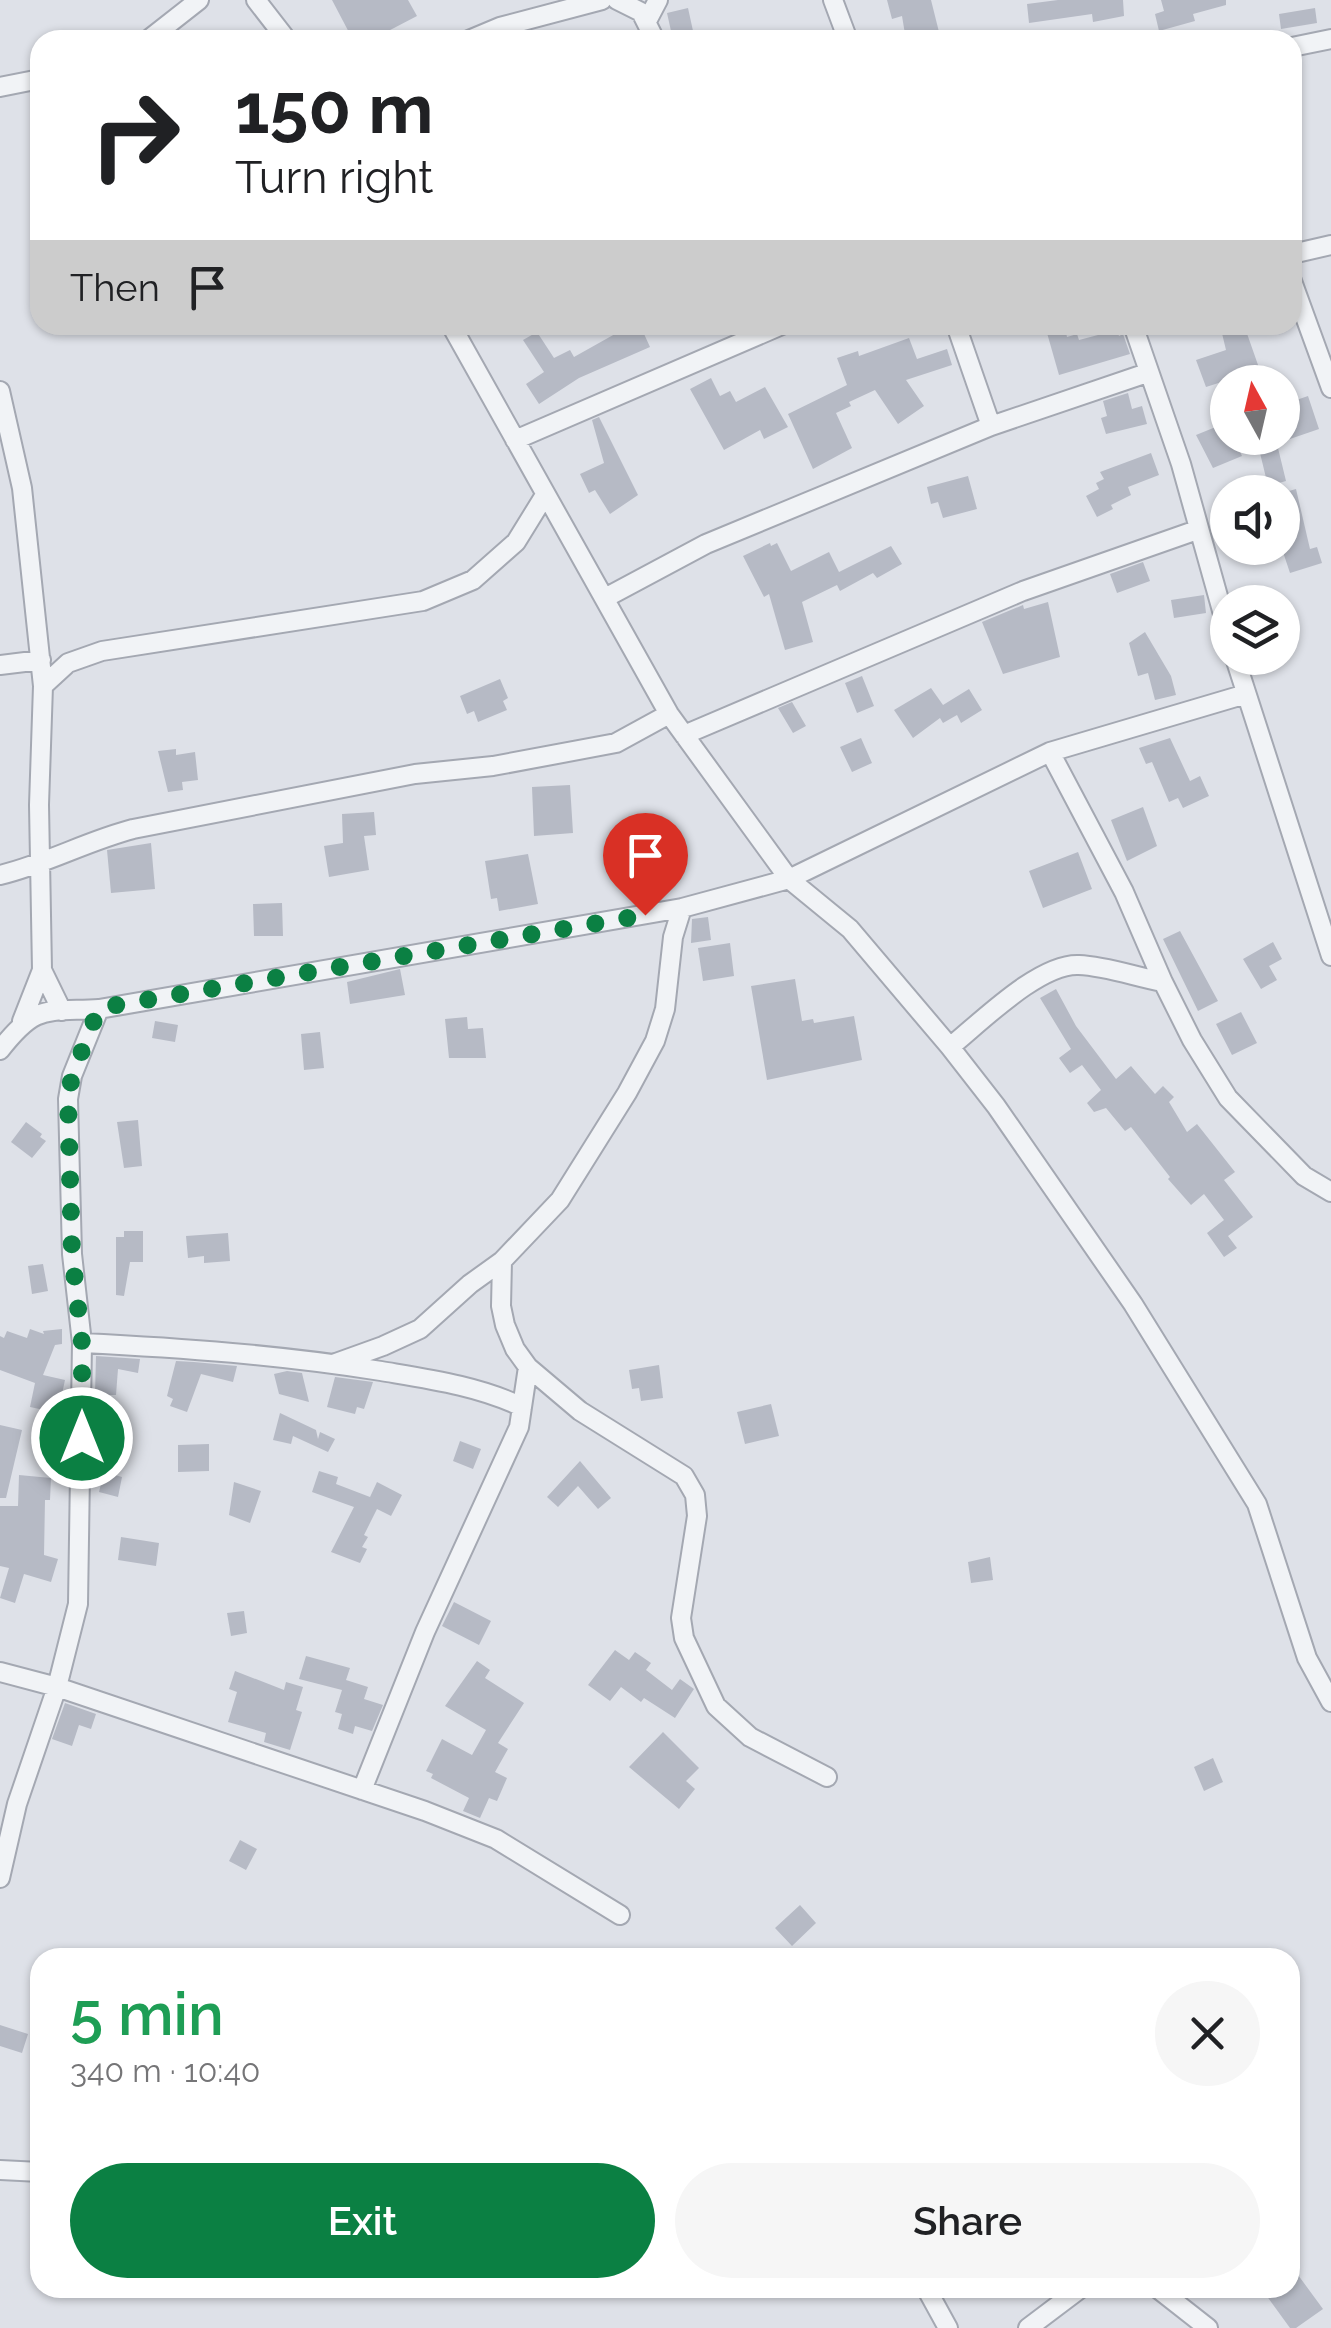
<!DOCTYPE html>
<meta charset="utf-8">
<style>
body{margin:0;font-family:Raleway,sans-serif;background:#f6f6f6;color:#202124;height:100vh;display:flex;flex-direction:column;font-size:38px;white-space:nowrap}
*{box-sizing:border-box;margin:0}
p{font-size:32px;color:#757577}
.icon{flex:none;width:55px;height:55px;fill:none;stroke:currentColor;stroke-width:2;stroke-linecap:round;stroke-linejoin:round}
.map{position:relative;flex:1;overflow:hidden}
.details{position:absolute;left:30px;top:1948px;width:1270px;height:350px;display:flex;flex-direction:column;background:#fff;border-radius:30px;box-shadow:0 2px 8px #0004}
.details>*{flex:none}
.hud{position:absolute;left:30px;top:30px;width:1272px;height:305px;border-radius:30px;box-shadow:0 2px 8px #0004;background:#fff;color:#202124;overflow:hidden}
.needle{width:65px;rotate:352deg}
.buttons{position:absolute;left:1210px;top:365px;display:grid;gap:20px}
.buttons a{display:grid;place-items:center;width:90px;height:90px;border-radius:50%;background:#fff;box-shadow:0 2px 8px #0004;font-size:50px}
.pin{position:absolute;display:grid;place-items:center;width:85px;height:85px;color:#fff;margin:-102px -42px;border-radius:50% 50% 50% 0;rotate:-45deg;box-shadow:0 0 10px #0007}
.pin .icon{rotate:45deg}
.me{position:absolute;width:110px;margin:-55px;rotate:0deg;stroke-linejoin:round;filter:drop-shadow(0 0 8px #0008)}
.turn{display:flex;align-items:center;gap:35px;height:210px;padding:0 40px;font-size:45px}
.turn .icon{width:130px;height:130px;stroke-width:2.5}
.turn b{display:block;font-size:70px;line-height:85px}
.then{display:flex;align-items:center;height:95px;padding:0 40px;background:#0003;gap:20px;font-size:38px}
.round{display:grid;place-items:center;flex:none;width:105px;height:105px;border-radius:52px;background:#f6f6f6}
.summary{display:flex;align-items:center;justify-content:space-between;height:170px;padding:0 40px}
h1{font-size:60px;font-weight:600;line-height:75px;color:#1e9e55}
.action{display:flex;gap:20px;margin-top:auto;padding:20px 40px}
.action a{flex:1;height:115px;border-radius:60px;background:#0b8043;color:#fff;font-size:40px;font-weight:600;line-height:115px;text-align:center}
.action a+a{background:#f6f6f6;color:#202124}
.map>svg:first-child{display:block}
.building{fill:#b6bac5}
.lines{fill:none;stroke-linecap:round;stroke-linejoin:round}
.street-casing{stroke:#a4a8b2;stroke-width:22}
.street{stroke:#f1f3f6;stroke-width:18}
.route{stroke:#0b8043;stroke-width:18;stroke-dasharray:0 32.4}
</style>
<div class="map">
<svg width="1331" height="2328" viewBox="0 0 1331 2328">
<rect width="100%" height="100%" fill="#dee1e8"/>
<path class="building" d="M332 0H408L417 16 371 40H353Z
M887 0H931L941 40H906L902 16 892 19Z
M1058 0H1123L1124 16 1093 22 1092 14 1029 23 1027 4Z
M1161 0H1226V5L1193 14 1195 21 1159 31 1155 14 1164 11Z
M688 8 695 40H673L667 13Z
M1315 8 1317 23 1281 29 1279 14Z
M631 325H640L650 347 579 378 539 404 526 384 544 372 523 340 537 332 554 358 570 350 574 357Z
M1220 325H1244L1264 382H1235L1234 378 1206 387 1196 360 1226 350Z
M1065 328 1067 337 1077 334 1079 340 1117 330 1119 336 1123 334 1130 354 1059 375 1047 333Z
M909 338 917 359 947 349 952 365 906 380 924 406 898 424 875 390 849 402 851 406 836 413 852 448 813 469 788 414 847 385 837 358 858 351 859 356Z
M711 378 720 396 730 391 736 402 765 387 788 427 764 439 760 430 724 450 690 389Z
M1128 393 1132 409 1142 406 1147 424 1106 434 1101 418 1107 416 1103 401Z
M1308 396 1319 429 1287 440 1282 426V405Z
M599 417 638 495 610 514 595 490 589 493 580 474 604 463 592 420Z
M1228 422V438H1234L1242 456 1213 468 1196 435Z
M1278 448 1286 481 1268 486 1260 453Z
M1151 453 1159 475 1128 487 1131 495 1111 505 1113 509 1097 517 1086 496 1099 489 1096 483 1104 479 1100 472Z
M968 476 977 509 943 518 938 502 931 504 927 487Z
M1296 489 1310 549 1317 547 1322 563 1290 573 1282 549V493Z
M770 543 771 546 777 543 791 571 829 552 839 572 891 546 902 564 877 578 873 573 840 591 837 585 802 602 813 642 785 650 769 594 764 597 743 556Z
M1143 562 1150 581 1117 593 1110 574Z
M1204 595 1206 613 1174 618 1171 600Z
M1048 602 1060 657 1003 674 982 622 1023 605 1024 609Z
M1145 632 1171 676 1176 695 1155 700 1148 673 1138 676 1129 643Z
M862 676 874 706 857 713 845 683Z
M500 679 508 698 503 701 507 710 478 722 474 711 467 714 460 696Z
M931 688 943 705 969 689 982 710 961 723 957 715 943 723 940 718 913 738 894 710Z
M792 702 806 726 793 733 778 708Z
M861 738 872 763 852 772 840 747Z
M1170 738 1190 781 1200 776 1209 796 1183 808 1178 798 1169 802 1152 762 1146 764 1139 748Z
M176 749V755L195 752 198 780 182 782 183 790 168 792 158 751Z
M570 785 573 833 534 836 532 787Z
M1143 807 1157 846 1127 861 1111 820Z
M374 812 376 835 364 836 369 870 329 877 324 846 343 843 342 814Z
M151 843 155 889 111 893 107 850Z
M1078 852 1092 889 1043 908 1029 871Z
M528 854 538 904 499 911 497 898 491 899 485 861Z
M282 903 283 936H254L253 904Z
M708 917 711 940 691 943 692 919Z
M1180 931 1218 1001 1198 1011 1163 939Z
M1273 942 1282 959 1269 966 1277 980 1261 989 1243 959Z
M730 943 734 976 703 981 698 948Z
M400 969 405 995 350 1004 347 982Z
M795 979 802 1021 813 1019 814 1023 854 1016 862 1060 767 1080 751 986Z
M1056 989 1076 1026 1116 1079 1131 1066 1155 1094 1163 1086 1174 1097 1169 1102 1187 1132 1197 1124 1235 1172 1224 1180 1253 1217 1228 1236 1237 1248 1224 1257 1207 1233 1224 1220 1204 1194 1191 1205 1168 1179 1170 1177 1131 1127 1125 1131 1106 1108 1094 1112 1087 1103 1101 1090 1082 1065 1070 1073 1059 1058 1071 1049 1040 998Z
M1241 1012 1257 1043 1232 1055 1216 1024Z
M467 1017 468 1029 483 1028 486 1058H449L445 1019Z
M155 1021 178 1025 175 1042 152 1038Z
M320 1032 324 1068 304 1070 301 1034Z
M138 1120 142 1166 124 1168 117 1122Z
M26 1122 42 1134 40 1137 46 1141 32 1158 11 1142Z
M124 1231H143V1262H130L124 1296 116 1295V1237H124Z
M228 1233 230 1261 204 1263V1256L188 1258 186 1236Z
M43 1264 48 1291 32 1294 28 1266Z
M30 1329 44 1334 43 1331 62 1329V1344L55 1345 43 1375 65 1380 58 1413 30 1407 35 1383 0 1370V1336L4 1338 7 1331 27 1338Z
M96 1356 140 1359 138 1373 118 1369 116 1395H95Z
M176 1361 194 1362 237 1366 233 1382 201 1374 187 1412 170 1406 173 1399 167 1396Z
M659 1365 663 1398 641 1401 639 1388 632 1389 629 1370Z
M287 1371 302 1373 309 1402 279 1394 274 1374Z
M335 1377 373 1382 364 1409 357 1407 355 1414 327 1407Z
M771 1404 779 1436 745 1444 737 1412Z
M280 1413 316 1430 318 1439 320 1432 335 1439 328 1452 293 1436 291 1444 273 1440Z
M0 1425 22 1430 6 1498H0Z
M460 1441 481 1449 473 1469 453 1461Z
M209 1444V1471L178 1472V1445Z
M580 1461 611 1498 598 1509 578 1486 558 1507 547 1497Z
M319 1471 338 1477 336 1484 370 1497 377 1482 402 1495 391 1516 377 1509 364 1535 368 1537 362 1547 367 1549 360 1563 331 1552 354 1507 312 1492Z
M104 1472 122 1477 118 1497 99 1492Z
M19 1475 51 1478 50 1500H45L44 1555 58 1559 51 1582 24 1574 15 1603 0 1598 9 1568 0 1566V1506H18Z
M234 1482 261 1491 250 1523 229 1515Z
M121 1537 159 1543 156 1566 118 1560Z
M990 1557 993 1580 971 1583 968 1562Z
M454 1602 491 1621 479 1645 442 1626Z
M244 1611 247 1633 231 1636 227 1613Z
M615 1650 629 1660 635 1652 651 1663 646 1670 672 1690 680 1679 694 1689 675 1718 644 1698 641 1702 621 1687 610 1701 588 1685Z
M306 1656 350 1668 346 1680 368 1687 364 1699 383 1705 372 1731 355 1726 353 1734 338 1729 342 1714 335 1712 342 1690 299 1679Z
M477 1661 490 1670 485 1678 524 1703 498 1743 508 1749 495 1772 507 1778 497 1801 489 1798 480 1818 463 1811 469 1798 431 1778 433 1774 426 1771 442 1739 472 1755 486 1730 445 1706Z
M235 1671 284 1690 286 1682 303 1687 296 1710 302 1712 290 1750 264 1742 266 1733 228 1722 237 1692 229 1689Z
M65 1703 96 1714 91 1729 79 1725 72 1746 52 1739Z
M663 1732 699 1768 686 1781 695 1789 679 1809 629 1767Z
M1213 1758 1223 1782 1204 1791 1194 1767Z
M240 1840 257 1849 246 1870 229 1861Z
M800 1905 816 1923 792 1946 775 1928Z
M0 2025 28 2034 22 2053 0 2046Z
M1290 2264 1323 2309 1296 2328H1290L1261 2288H1290Z"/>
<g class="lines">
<defs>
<path id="street" d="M256 0 287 40
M617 0 641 12 655 40
M833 0 848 40
M647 21 658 0
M148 40 199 0
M469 40 500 27 602 0
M1292 47 1331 39
M0 87 40 79
M1292 254 1331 245
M1292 281 1331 388
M451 325 669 714 789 879 850 929 950 1047 996 1106 1133 1304 1257 1504 1307 1658 1331 1702
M956 325 991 426
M1133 325 1181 464 1228 632
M0 391 22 488 43 686 39 805 42 970 22 1021
M515 440 782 325
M605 598 706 544 991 426 1147 373
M1235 658 1331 956
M0 665 41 660
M43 686 68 663 102 651 423 601 473 580 516 542 545 495
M684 735 1023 591 1197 530
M1050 752 1124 892 1163 982 1192 1040 1228 1098 1304 1176 1331 1192
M0 875C46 864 87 841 133 829L415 774 493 766 616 743 669 714
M42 970 62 1011
M950 1047C980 1023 1039 963 1079 965 1106 966 1136 977 1163 982
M0 1050C36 1004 44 1012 99 1009L682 908 789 879 1050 752 1246 694
M502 1261 501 1306 505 1325 515 1349 528 1367 580 1411 684 1476 695 1495 697 1516 681 1618 684 1638 716 1706 750 1737 827 1777
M82 1343C183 1348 281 1355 381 1371 428 1379 479 1386 522 1407
M333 1364 383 1346 420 1329 470 1284 502 1261 560 1200 627 1093 655 1041 665 1009 673 937 682 908
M0 1672 57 1687 425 1811 496 1839 620 1915
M362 1790 425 1632 519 1427 528 1367
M0 1878 17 1804 57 1687 78 1604 82 1343 72 1254 68 1099 72 1076 99 1009
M0 2170 40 2172
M926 2288 948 2328
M1157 2288 1208 2328
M1028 2328 1081 2288"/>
</defs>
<use href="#street" class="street-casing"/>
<use href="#street" class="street"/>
</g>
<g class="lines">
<path class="route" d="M82 1438V1343L72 1254 68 1099 72 1076 99 1008 645 915"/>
</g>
</svg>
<div class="buttons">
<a><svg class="needle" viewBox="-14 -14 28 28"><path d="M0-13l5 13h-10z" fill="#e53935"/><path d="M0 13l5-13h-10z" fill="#757577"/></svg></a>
<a><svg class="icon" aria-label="sound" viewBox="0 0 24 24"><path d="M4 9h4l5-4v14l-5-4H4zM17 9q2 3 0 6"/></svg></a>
<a><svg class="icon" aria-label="layers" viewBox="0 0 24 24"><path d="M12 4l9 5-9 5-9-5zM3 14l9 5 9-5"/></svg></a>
</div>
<div class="pin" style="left:645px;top:915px;background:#d93025"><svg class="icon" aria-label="arrive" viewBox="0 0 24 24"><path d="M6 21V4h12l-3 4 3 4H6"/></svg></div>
<svg class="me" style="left:82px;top:1438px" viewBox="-20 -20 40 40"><circle r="17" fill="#0b8043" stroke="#fff" stroke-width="3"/><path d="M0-11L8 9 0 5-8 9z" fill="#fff"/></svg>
<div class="hud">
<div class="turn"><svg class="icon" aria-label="right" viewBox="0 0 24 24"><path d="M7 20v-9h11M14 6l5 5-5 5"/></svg><div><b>150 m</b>Turn right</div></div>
<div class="then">Then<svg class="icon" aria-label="arrive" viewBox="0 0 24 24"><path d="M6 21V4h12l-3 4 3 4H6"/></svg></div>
</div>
<section class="details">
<div class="summary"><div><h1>5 min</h1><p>340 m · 10:40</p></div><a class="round"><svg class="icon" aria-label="close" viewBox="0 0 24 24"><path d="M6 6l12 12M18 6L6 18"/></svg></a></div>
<div class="action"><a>Exit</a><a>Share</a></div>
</section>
</div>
